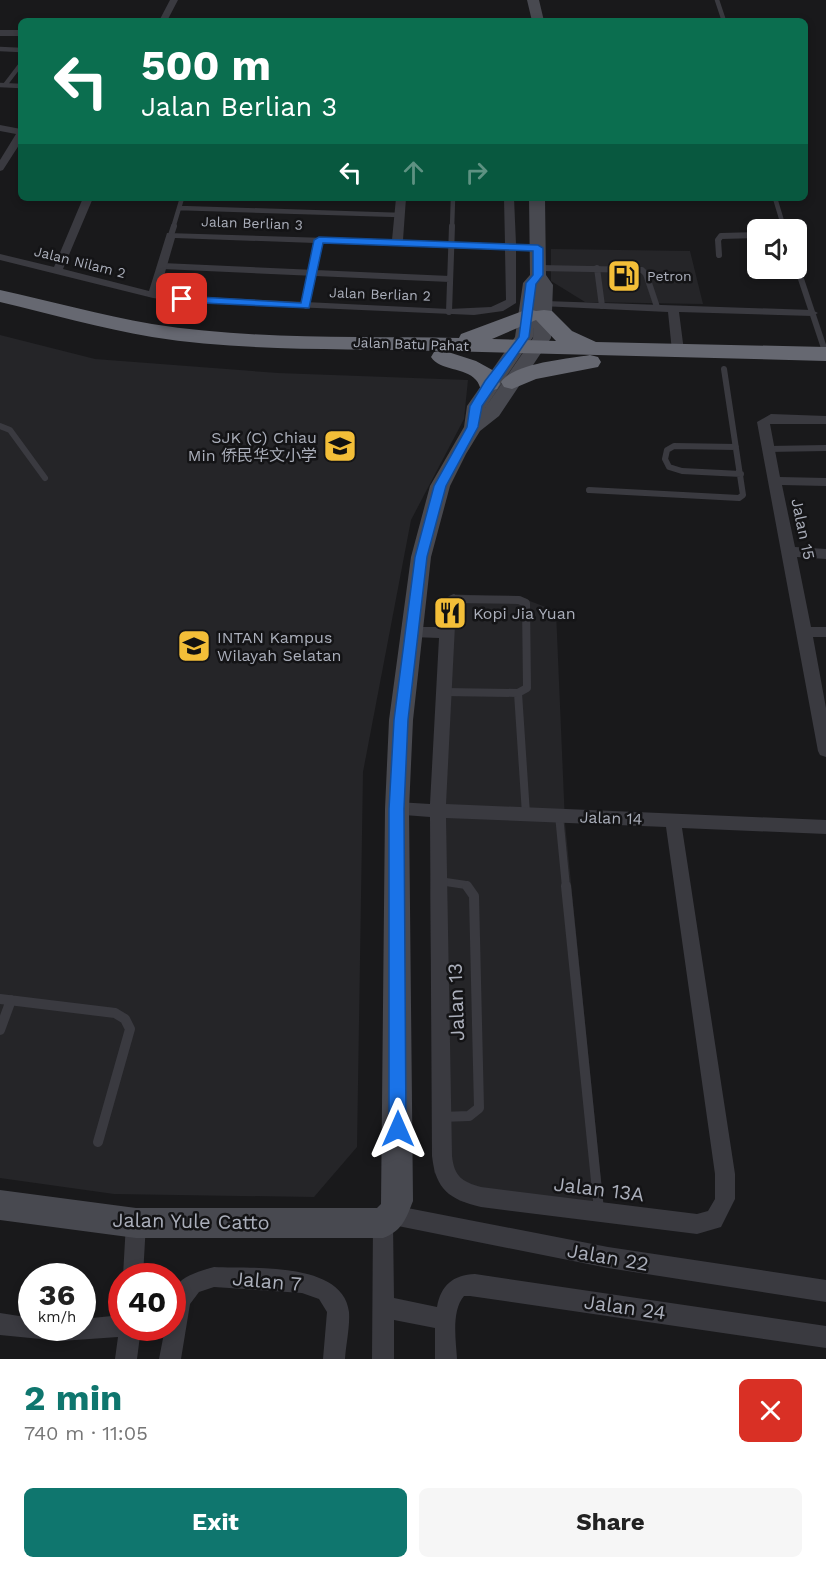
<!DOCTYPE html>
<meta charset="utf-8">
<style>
body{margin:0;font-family:"Work Sans","Noto Sans SC",sans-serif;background:#f6f6f6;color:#222;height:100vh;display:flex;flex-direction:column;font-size:22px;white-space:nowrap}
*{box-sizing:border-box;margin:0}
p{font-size:20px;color:#767676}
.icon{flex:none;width:33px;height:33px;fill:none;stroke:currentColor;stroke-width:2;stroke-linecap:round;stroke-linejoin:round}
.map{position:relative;height:1359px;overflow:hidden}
.drawer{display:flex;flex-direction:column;background:#fff;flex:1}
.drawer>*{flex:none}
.hud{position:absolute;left:18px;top:18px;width:790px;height:183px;border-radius:9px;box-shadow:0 3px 9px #0003;background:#0b6e4f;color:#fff;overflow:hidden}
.fabs{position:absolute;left:747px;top:219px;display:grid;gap:12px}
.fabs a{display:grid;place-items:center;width:60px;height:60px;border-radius:9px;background:#fff;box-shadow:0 3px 9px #0003;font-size:30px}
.speed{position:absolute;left:18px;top:1263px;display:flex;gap:12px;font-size:30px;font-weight:700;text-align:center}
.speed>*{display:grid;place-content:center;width:78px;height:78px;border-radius:50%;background:#fff;box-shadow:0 3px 9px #0003;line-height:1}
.speed small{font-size:15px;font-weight:400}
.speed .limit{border:9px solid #d22;background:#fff;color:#111}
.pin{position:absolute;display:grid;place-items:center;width:51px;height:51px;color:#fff;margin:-26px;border-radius:12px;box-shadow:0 3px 9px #0006}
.me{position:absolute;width:66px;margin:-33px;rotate:0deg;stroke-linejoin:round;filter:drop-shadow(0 0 4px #0008)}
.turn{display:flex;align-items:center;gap:21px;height:126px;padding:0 24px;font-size:27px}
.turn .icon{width:78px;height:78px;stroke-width:2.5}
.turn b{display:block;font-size:42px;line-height:51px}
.lanes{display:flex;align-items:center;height:57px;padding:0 24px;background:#0003;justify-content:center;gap:30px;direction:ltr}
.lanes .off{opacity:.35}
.round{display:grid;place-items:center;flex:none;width:63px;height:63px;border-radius:9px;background:#f6f6f6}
.head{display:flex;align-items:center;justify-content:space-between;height:102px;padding:0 24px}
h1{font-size:36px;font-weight:700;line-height:45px;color:#0f766e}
.primary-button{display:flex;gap:12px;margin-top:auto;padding:12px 24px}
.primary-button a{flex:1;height:69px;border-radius:9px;background:#0f766e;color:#fff;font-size:24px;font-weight:700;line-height:69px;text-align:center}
.primary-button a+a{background:#f6f6f6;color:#222}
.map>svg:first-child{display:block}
.built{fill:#252528}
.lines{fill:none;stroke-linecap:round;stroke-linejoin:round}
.lane-far3{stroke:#3a3a40;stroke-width:4.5}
.lane-far2{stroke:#3a3a40;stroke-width:6}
.lane-far1{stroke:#3a3a40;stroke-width:8}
.lane{stroke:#3a3a40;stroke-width:10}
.street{fill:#3a3a40;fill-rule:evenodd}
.secondary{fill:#484950;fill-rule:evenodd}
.highway{fill:#666871;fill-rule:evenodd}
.route{fill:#1a73e8;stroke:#114b97;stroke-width:1.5}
.labels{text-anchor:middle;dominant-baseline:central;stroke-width:5;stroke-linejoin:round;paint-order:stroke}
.far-street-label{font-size:14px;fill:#abafbb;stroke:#141416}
.far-poi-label{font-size:14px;fill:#abafbb;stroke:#141416;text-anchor:start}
.poi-label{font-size:16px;fill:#abafbb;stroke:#141416;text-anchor:start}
.street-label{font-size:16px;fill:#abafbb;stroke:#141416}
.near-street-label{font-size:20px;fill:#abafbb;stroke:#141416}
</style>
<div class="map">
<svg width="826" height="1359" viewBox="0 0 826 1359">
<rect width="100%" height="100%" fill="#19191b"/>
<path class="built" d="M551 249 690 251 703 304 585 302 551 281Z
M0 335 95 359 278 373 468 380 464 419 411 520 363 772 357 1147 314 1197 114 1194 0 1178Z
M453 594 522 598 556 611 565 823 605 1221 478 1205 460 1201 446 1190 434 1172 430 895 444 604Z"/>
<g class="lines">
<path class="lane-far3" d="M717 0 724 21
M0 49 21 50
M0 85 21 86
M5 85 21 64
M775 198 784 228
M179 208 400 215
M173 228 182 198
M452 228 453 198"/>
<path class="lane-far2" d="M784 226 785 230
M171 235 174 226
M719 255 718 240 721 236 758 235
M796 264 826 354
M162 266 450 279
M539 268 642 270 646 274 657 307
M597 268 602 306
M306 306 319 240
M449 312 452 226
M0 426 10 430 45 478
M736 447 674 446 667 450 665 459 669 467 682 471 741 474
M768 449 826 448
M589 490 739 498 743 495 724 369"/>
<path class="lane-far1" d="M444 692 518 693 527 688 526 603 519 600 454 599
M518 693 526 814
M559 815 566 887
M439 881 466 885 468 887"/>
<path class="lane" d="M566 886 599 1210
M0 999 115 1013 125 1019 130 1029 98 1142
M0 1030 11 1000
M441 1117 469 1116 479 1108 474 896 467 886"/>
<path class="street" d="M170 0H178L167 21H159Z
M0 30H21V36H0Z
M0 125 21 129V142L3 170 0 171V160L16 134 0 131Z
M83 198H93L63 269 149 291 167 233 392 240 396 198H406L403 240 505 244 504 198H514L516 244 538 245 543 248 538 251 516 250V303L503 311 474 315 182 302 153 298 0 260V254L54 267ZM175 238 505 250 506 300 491 307 449 309 182 296 159 293Z
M545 301 812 310 818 313 812 316 679 312 684 351 678 355 672 351 668 312 541 306 539 304Z
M771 414 826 416V424H770L780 477 826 478V486L782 485 795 547 826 549V559L797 557 811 627H826V637H813L826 708V757L820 755 818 751 757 422Z
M454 594 461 599 456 605 446 804 826 820V834L682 828 735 1174V1199L721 1227 697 1234 481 1207C449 1199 436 1190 432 1156L430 817 391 814 389 809 391 804 397 802 430 804 439 638 412 637 405 632 412 627H440C441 613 438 599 454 594ZM446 818 666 827 715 1174V1199L708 1211 697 1214 481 1187C462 1182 454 1176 452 1156Z
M392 1205 608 1247 826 1280V1302L608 1268 393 1225 394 1298 437 1307C441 1285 453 1275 475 1274L826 1326V1348L470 1296H464C451 1311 456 1341 457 1359H435V1328L394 1320V1359H372L373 1223 376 1216Z
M136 1213 143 1216 146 1223 143 1276H123L126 1223 129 1216Z
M214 1267C252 1269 343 1261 349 1312 350 1327 346 1344 345 1359H323L327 1312 319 1299 302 1293 214 1287 199 1292 190 1304 181 1359H159L165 1328H172C172 1285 171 1279 214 1267Z
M0 1313 32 1318V1328H82V1319L122 1315V1328H141L137 1359H115L118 1337 61 1341 0 1335Z"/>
<path class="secondary" d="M527 0H539L544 21H532Z
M529 198H545L546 275 553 285 551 338 499 416 480 431 466 454 450 486 431 557 413 720 409 809 413 1201C406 1219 402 1231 383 1238H136L0 1220V1190L136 1208H377L381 1204 385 809 389 720 411 557 430 486 464 427 467 406 515 337 523 283 530 275ZM534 325 533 338 485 408 533 337Z"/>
<path class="highway" d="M0 290C50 301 101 315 152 324 252 340 357 336 459 338L461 334 528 309 536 311 544 310 552 311 572 331 596 342 826 347V361L445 351 476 361 496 372 500 384 497 389 489 391 481 389C479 386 479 383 476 380 465 367 440 371 431 357L434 352 440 351C344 348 246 352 152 337 101 328 50 314 0 302ZM536 320 556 341 492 339Z
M590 355 598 357 601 362 598 367 536 379 512 389 504 387 501 382C514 363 567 359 590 355Z"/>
</g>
<path class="route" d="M319 237 538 245 543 248V275L536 284 529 337 482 406 478 427 446 486 427 557 408 720 404 809 406 1129 404 1135 398 1138 391 1135 389 1129V809L394 720 415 557 434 486 467 427 470 406 485 381 519 337 526 283 533 275V251L323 243 309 308 182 302 177 299 182 296 301 303 314 240Z"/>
<defs>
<symbol id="fuel-square" viewBox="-11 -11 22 22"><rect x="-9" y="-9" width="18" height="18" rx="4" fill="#f3be38" stroke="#141416"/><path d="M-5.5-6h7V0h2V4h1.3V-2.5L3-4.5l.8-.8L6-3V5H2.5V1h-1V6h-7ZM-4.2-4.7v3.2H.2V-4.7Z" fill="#111"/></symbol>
<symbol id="school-square" viewBox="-11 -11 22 22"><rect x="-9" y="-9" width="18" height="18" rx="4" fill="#f3be38" stroke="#141416"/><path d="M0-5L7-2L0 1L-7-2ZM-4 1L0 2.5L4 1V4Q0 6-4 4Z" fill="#111"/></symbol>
<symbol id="restaurant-square" viewBox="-11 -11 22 22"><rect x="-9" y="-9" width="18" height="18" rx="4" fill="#f3be38" stroke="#141416"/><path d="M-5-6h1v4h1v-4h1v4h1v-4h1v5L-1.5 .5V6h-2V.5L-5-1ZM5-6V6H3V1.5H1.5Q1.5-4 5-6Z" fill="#111"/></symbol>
<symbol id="university-square" viewBox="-11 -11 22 22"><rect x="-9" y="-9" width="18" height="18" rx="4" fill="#f3be38" stroke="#141416"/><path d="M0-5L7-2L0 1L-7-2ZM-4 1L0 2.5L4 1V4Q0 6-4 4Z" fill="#111"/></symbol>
</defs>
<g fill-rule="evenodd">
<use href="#fuel-square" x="605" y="257" width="38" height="38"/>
<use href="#school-square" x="321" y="427" width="38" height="38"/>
<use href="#restaurant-square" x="431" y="594" width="38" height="38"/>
<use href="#university-square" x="175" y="627" width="38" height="38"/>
</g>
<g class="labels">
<g class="far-street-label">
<text transform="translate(252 223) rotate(2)">Jalan Berlian 3</text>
<text transform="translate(80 262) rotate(14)">Jalan Nilam 2</text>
<text transform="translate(380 294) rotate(2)">Jalan Berlian 2</text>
<text transform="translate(411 344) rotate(2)">Jalan Batu Pahat</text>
</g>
<g class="far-poi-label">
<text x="647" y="276">Petron</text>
</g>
<g class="poi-label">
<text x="317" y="437" text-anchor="end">SJK (C) Chiau<tspan x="317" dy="18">Min 侨民华文小学</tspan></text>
<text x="473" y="613">Kopi Jia Yuan</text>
<text x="217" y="637">INTAN Kampus<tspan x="217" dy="18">Wilayah Selatan</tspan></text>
</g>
<g class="street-label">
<text transform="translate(803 529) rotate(78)">Jalan 15</text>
<text transform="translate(611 818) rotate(2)">Jalan 14</text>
</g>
<g class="near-street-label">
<text transform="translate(456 1002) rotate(-92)">Jalan 13</text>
<text transform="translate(599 1189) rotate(7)">Jalan 13A</text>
<text transform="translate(191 1221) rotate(1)">Jalan Yule Catto</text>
<text transform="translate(608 1257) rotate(10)">Jalan 22</text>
<text transform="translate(267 1281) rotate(5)">Jalan 7</text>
<text transform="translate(625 1307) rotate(8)">Jalan 24</text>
</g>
</g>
</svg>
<div class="fabs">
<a><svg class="icon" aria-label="sound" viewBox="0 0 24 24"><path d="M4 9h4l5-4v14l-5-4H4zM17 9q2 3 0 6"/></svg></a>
</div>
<div class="speed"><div>36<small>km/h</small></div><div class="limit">40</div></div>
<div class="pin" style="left:182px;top:299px;background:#d93025"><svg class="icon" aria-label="arrive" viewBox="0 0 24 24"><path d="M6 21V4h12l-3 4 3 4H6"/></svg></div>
<svg class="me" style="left:398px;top:1129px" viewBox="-20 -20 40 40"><path d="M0-17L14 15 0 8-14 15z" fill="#1a73e8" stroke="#fff" stroke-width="4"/></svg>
<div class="hud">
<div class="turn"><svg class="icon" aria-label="left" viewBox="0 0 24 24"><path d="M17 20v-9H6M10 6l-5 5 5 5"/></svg><div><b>500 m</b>Jalan Berlian 3</div></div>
<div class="lanes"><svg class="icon" aria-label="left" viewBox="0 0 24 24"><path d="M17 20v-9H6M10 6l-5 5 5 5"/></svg><svg class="icon off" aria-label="ahead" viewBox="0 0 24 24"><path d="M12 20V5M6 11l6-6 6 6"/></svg><svg class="icon off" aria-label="right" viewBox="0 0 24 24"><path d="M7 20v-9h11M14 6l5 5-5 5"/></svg></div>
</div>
</div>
<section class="drawer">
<div class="head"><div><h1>2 min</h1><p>740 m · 11:05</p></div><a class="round" style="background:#d93025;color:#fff"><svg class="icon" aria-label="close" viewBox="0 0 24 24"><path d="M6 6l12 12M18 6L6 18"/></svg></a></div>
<div class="primary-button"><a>Exit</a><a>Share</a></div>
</section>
